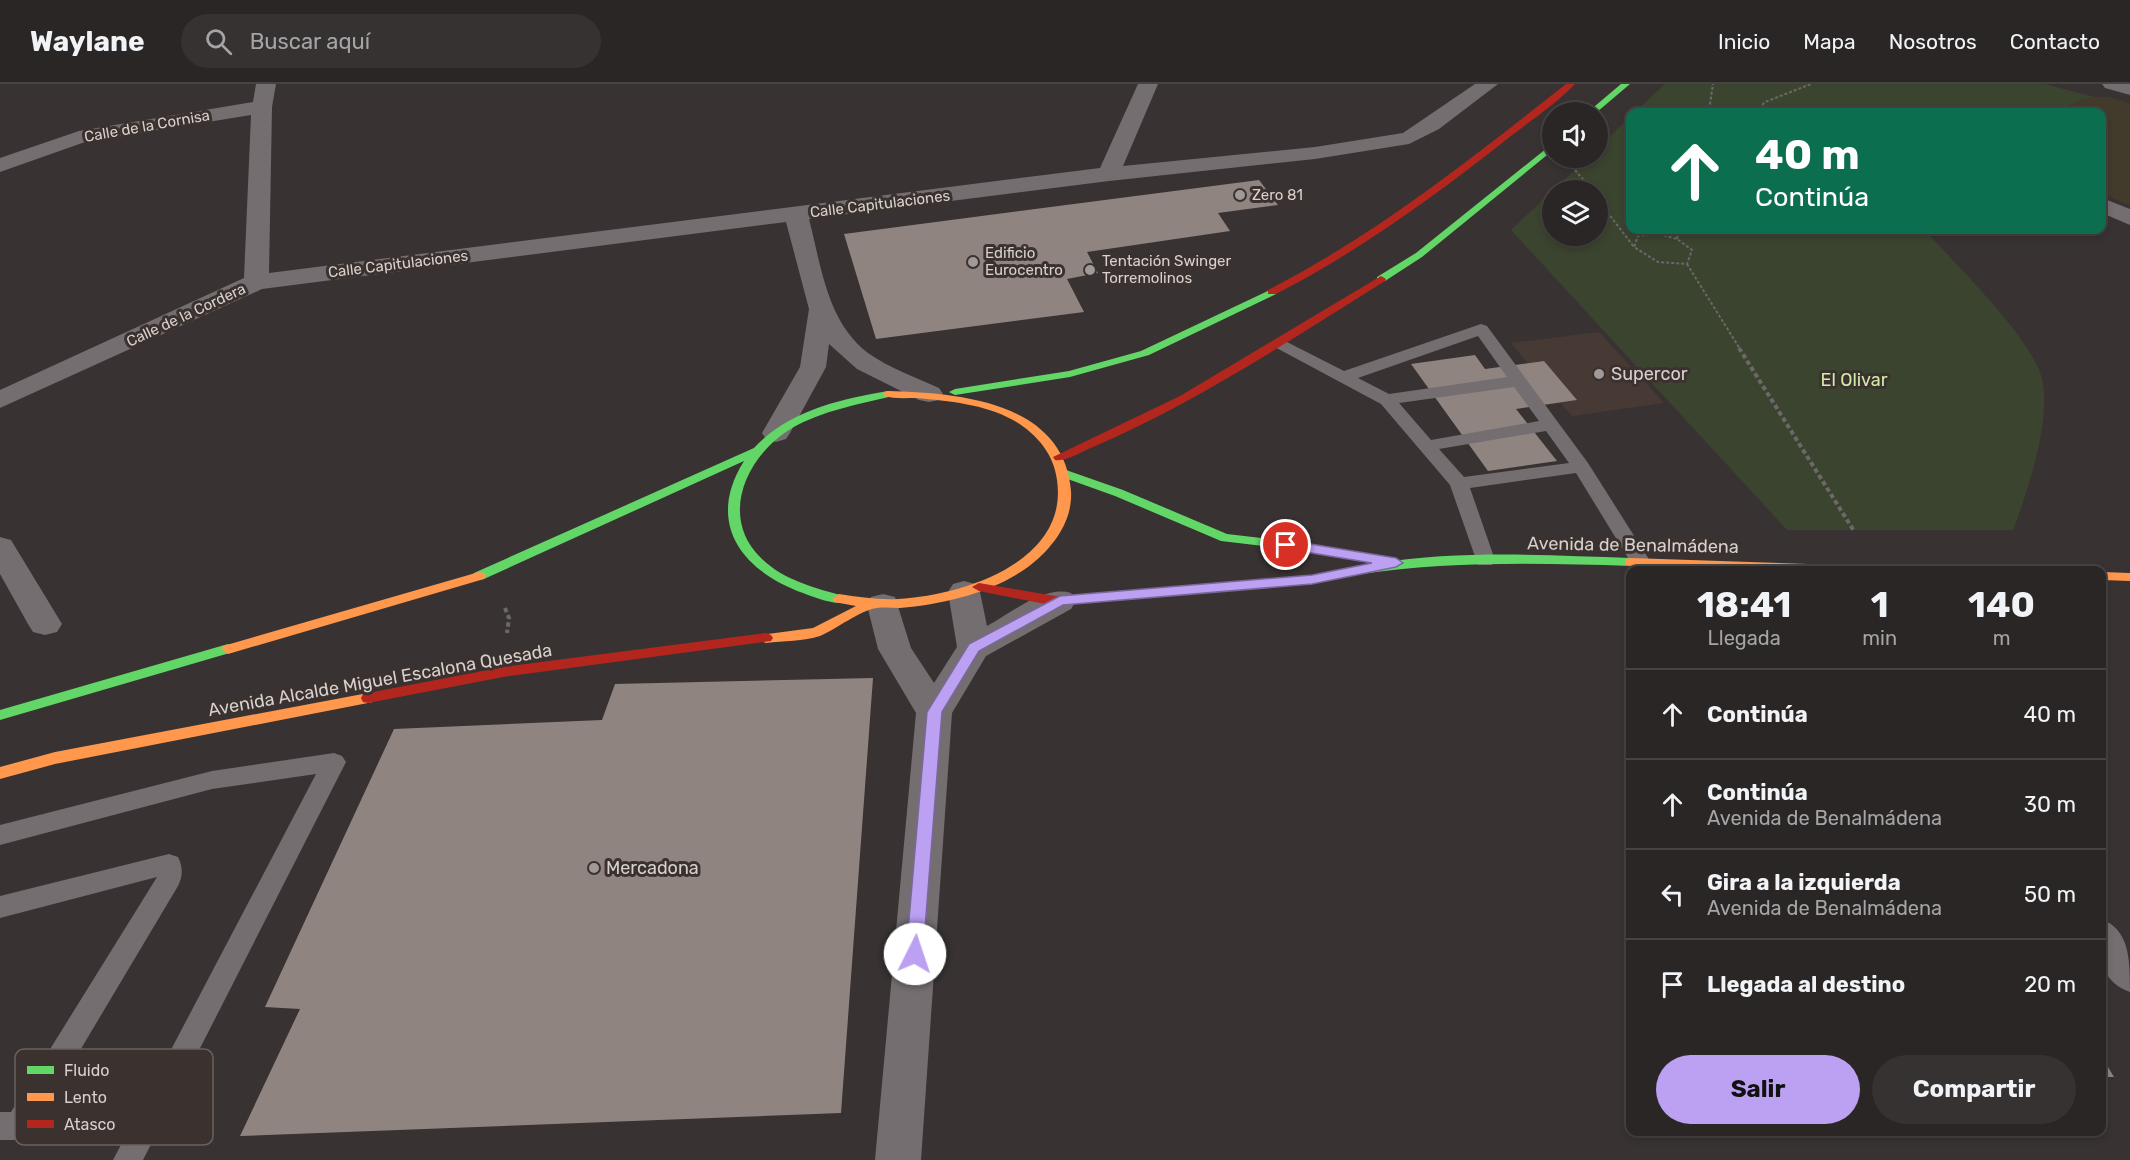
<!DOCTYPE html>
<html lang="es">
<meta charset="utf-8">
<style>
body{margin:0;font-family:Rubik,sans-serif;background:#363232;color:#f1f3f6;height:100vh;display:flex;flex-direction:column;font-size:22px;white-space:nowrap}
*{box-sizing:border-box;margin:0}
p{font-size:20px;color:#a5a5a7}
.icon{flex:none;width:33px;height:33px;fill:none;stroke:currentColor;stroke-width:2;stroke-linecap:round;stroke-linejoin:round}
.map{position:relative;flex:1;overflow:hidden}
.side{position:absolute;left:1626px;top:482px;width:480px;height:570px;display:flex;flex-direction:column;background:#2a2626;border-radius:12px;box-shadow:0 3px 9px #0003,0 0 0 2px #464343}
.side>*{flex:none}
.top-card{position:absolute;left:1626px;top:24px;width:480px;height:126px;border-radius:12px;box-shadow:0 3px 9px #0003,0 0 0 2px #464343;background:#0b6e4f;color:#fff;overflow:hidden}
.controls{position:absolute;left:1542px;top:18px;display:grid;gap:12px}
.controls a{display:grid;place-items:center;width:66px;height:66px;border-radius:50%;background:#2a2626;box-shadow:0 3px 9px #0003,0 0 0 2px #464343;font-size:30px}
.pin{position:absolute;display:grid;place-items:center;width:51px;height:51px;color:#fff;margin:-26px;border:3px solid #fff;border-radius:50%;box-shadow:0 2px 6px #0007}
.me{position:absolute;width:66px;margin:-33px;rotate:4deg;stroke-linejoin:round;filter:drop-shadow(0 0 4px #0008)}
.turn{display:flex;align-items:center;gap:21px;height:126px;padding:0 30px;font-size:27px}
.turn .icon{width:78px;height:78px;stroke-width:2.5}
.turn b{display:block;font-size:42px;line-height:51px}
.eta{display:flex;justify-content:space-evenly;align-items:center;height:102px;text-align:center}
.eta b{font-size:36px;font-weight:700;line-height:42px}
.button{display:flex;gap:12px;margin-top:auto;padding:12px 30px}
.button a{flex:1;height:69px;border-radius:36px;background:#bca0f2;color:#111;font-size:24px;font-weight:700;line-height:69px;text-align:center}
.button a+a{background:#363232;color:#f1f3f6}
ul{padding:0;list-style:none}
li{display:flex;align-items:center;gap:18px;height:90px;padding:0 30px;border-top:2px solid #464343}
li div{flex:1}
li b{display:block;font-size:22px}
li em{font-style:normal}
header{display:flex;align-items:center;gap:36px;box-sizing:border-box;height:84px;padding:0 30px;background:#2a2626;border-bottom:2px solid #464343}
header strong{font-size:28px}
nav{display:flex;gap:33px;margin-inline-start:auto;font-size:21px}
.search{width:420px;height:54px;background:#363232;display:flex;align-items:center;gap:15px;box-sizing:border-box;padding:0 21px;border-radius:33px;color:#a5a5a7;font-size:22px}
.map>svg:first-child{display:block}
.built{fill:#473a34}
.education{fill:#423a2b}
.green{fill:#3b442e}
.building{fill:#908480}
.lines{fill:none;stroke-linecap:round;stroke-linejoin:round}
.path-far1{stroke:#6c6869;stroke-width:2;stroke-dasharray:3 2;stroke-linecap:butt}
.path{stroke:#6c6869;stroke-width:4;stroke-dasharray:4.5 3;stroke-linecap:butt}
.lane{fill:#746e71;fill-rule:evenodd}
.street{fill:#746e71;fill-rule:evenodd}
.fast{fill:#63d668;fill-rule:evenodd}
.slow{fill:#ff974d;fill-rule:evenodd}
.jam{fill:#b3261e;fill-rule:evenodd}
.route{fill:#bca0f2;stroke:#7a689d;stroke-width:1.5}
.poi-dot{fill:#9f9997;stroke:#3b322f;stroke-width:2}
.labels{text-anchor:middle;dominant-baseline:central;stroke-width:6;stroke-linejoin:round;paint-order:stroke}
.far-street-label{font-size:15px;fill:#d6d0ce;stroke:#3b322f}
.far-poi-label{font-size:15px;fill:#d6d0ce;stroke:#3b322f;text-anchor:start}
.poi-label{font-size:18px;fill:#d6d0ce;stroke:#3b322f;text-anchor:start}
.park-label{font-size:18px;fill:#cfeca8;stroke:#3b322f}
.street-label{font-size:18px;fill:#d6d0ce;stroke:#3b322f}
.key{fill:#3b322f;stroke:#6a615f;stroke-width:1.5}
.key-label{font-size:16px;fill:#d6d0ce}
</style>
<header>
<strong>Waylane</strong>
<div class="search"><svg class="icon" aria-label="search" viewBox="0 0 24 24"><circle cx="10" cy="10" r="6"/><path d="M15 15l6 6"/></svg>Buscar aquí</div>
<nav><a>Inicio</a><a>Mapa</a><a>Nosotros</a><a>Contacto</a></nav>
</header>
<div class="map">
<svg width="2130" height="1076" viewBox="0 0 2130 1076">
<rect width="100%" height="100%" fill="#383332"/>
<path class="built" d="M1599 248 1664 319 1572 332 1561 319 1577 316 1544 277 1528 279 1511 259Z"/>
<path class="education" d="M2094 13H2109L2130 19V122L2102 109V28H2056L2081 16Z"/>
<path class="green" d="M1665 0H2045L2094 13 2081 16 2056 28H1635Z
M1630 33V146H1925C1954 179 2033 255 2042 295 2052 335 2027 409 2013 446H1787L1511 146 1552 107V152H1598V106H1553L1588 74H1598V64Z"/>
<path class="building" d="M1259 96 1278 121 1218 129 1230 147 1087 168 1098 189 1067 195 1084 228 876 255 844 150Z
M1475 271 1485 285 1544 277 1577 316 1516 325 1557 377 1488 387 1411 280Z
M873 594 841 1029 240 1052 300 925 265 923 394 645 602 636 615 600Z
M2102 973 2114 993H2102Z"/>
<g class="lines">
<path class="path-far1" d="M1703 28 1710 20 1713 0
M1755 28 1765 18 1811 0
M1575 86 1592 106
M1598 116 1634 163
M1659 150 1677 155 1692 166 1687 180 1658 178 1634 163 1638 152Z
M1677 155 1679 146
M1687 180 1740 265"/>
<path class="path" d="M1739 264 1854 447
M505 524 509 534 507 549"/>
<path class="lane" d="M1481 240 1487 242 1588 379 1650 477 1647 482H1633L1576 389 1470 404 1495 476 1492 481H1478L1450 401 1381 320 1269 260 1277 255 1283 256 1344 287ZM1478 252 1507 293 1389 310 1358 294ZM1514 303 1539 337 1431 356 1399 319ZM1546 347 1569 379 1464 393 1439 365Z
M334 669 342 672 346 678 143 1076H113L316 690 212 705 0 761V741L212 687Z
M169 770 178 773C183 783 183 792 178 802L29 1052 19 1056H0V1028H11L157 793 0 834V812Z"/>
<path class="street" d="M256 0H276L272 23 269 189 1100 84 1138 0H1158L1123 82 1315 63 1403 49 1475 0H1498L1439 45 1409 60 1315 75 1109 97 809 135C821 181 827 238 868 269 889 284 915 293 939 304L943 310 939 316 929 318 919 316 857 285 829 260 826 283 790 349 786 355 776 358 766 355 762 349 800 283 809 225 786 138 262 205 0 324V306L244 194 251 31 85 58 0 88V74L79 47 253 18Z
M2102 0H2130V11L2105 4Z
M2102 114 2130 125V141L2102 129Z
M0 453 11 456 62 540 57 548 45 551 33 548 28 540 0 490Z
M964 497 975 500 980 508 987 542C1010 530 1044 501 1071 509L1076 517 1071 525 986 572 952 629 921 1076H875L916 629 878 565 867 521 871 513 883 510 895 513 911 564 934 599 957 563 948 508 953 500Z
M2102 835C2130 847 2130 876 2130 908 2096 896 2099 866 2102 835Z"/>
<path class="fast" d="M1621 0H1630L1597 28H1588Z
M1552 60V67L1422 173 1385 197H1377V193L1416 169Z
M1272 205 1277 208 1276 210 1149 271 1070 293 955 311 949 308 955 305 1069 287 1141 267Z
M888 307 892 308V312C857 321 824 326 792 344 747 371 718 432 761 474 783 496 815 504 844 512L846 515 844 518C832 521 814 513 803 509 742 487 705 439 744 377L484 495 479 496 472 492 474 489 754 364C788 327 840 315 888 307Z
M1066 386 1123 406 1227 450 1306 459 1382 472 1383 475 1378 479C1461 466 1547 471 1631 474L1637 478 1631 482C1538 479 1447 477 1355 491L1350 490 1349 487 1350 484 1377 479 1306 467 1221 457 1115 412 1062 393 1060 390 1062 387Z
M228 560 233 562 235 565 233 568 0 636V626Z"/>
<path class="slow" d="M888 307C958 309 1064 317 1071 407 1073 438 1052 465 1028 483 992 509 943 520 900 524 892 524 884 523 877 524 860 526 837 545 820 552 804 557 783 557 766 559L761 557 759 554 761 551 813 544 856 522 834 518 832 515 839 510C859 513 878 516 898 515 963 511 1069 478 1057 396 1054 370 1036 349 1013 336 984 320 949 317 916 314 905 314 894 315 884 312V308Z
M1631 474 1869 482 1875 486H1741L1626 481 1625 478 1626 475Z
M479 488 484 489 486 492 484 495 228 570 221 565 223 562Z
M2102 488 2130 489V497L2102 496Z
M368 609 373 610 375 614 373 618 55 680 0 695V683L55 668Z"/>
<path class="jam" d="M1566 0H1575C1556 20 1530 37 1507 55 1434 113 1359 167 1276 210H1268V206C1377 150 1471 75 1566 0Z
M1381 192 1386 195 1385 197C1290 256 1196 319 1093 363 1083 367 1066 378 1055 376L1053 373 1180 312Z
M1355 483 1360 484 1361 487 1360 490 1312 499 1055 522 979 507 972 503 979 499 1055 512 1312 491Z
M766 549 771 551 773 554 771 557 503 593 368 619 363 618 361 614 363 610 368 609 503 583Z"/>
</g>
<path class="route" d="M1286 456 1396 474 1403 479 1396 483 1312 500 1063 521 979 567 942 628 923 870 921 875 915 877 909 875 906 870 927 628 969 560 1060 512 1312 491 1372 479 1281 464 1280 461Z"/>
<g class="poi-dot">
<circle cx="1240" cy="111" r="6"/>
<circle cx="973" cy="178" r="6"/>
<circle cx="1090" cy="186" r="6"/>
<circle cx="1599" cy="290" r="6"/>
<circle cx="594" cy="784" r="6"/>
</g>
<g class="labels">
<g class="far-street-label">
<text transform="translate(147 42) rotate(-10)">Calle de la Cornisa</text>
<text transform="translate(880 120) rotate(-7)">Calle Capitulaciones</text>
<text transform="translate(398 180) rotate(-7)">Calle Capitulaciones</text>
<text transform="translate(186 231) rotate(-25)">Calle de la Cordera</text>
</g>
<g class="far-poi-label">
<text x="1252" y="111">Zero 81</text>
<text x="985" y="169">Edificio<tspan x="985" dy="17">Eurocentro</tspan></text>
<text x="1102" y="177">Tentación Swinger<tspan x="1102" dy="17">Torremolinos</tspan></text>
</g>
<g class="poi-label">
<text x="1611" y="290">Supercor</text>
<text x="606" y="784">Mercadona</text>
</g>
<g class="park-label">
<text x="1854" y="296">El Olivar</text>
</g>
<g class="street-label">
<text transform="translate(1633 461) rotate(1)">Avenida de Benalmádena</text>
<text transform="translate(380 596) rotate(-10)">Avenida Alcalde Miguel Escalona Quesada</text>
</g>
</g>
<rect x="15" y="965" width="198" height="96" rx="9" class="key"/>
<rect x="27" y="982" width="27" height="8" fill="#63d668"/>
<rect x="27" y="1009" width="27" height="8" fill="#ff974d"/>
<rect x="27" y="1036" width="27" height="8" fill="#b3261e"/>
<g class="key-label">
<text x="64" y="992">Fluido</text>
<text x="64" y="1019">Lento</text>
<text x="64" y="1046">Atasco</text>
</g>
</svg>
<div class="controls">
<a><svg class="icon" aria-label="sound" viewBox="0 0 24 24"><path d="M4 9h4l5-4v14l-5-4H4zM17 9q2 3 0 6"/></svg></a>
<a><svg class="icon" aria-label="layers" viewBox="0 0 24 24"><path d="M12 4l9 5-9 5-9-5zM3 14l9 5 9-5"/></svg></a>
</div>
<div class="pin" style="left:1286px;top:461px;background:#d93025"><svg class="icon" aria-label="arrive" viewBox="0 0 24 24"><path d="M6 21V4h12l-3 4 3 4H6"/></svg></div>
<svg class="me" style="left:915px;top:870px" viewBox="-20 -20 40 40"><circle r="19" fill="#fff"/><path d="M0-13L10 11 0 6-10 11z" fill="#bca0f2"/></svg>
<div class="top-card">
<div class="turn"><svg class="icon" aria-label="ahead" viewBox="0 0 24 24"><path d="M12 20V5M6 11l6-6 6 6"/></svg><div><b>40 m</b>Continúa</div></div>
</div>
<section class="side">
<div class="eta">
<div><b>18:41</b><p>Llegada</p></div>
<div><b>1</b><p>min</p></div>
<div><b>140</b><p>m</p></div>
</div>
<ul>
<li><svg class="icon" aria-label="ahead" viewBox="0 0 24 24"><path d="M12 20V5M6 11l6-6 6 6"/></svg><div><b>Continúa</b></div><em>40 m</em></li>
<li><svg class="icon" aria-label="ahead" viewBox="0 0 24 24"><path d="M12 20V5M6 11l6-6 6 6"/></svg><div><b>Continúa</b><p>Avenida de Benalmádena</p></div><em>30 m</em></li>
<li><svg class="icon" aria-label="left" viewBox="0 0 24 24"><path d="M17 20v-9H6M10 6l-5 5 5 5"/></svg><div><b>Gira a la izquierda</b><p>Avenida de Benalmádena</p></div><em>50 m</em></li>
<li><svg class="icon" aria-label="arrive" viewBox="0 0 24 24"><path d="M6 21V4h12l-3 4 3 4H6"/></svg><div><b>Llegada al destino</b></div><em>20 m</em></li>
</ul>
<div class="button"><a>Salir</a><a>Compartir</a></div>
</section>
</div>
